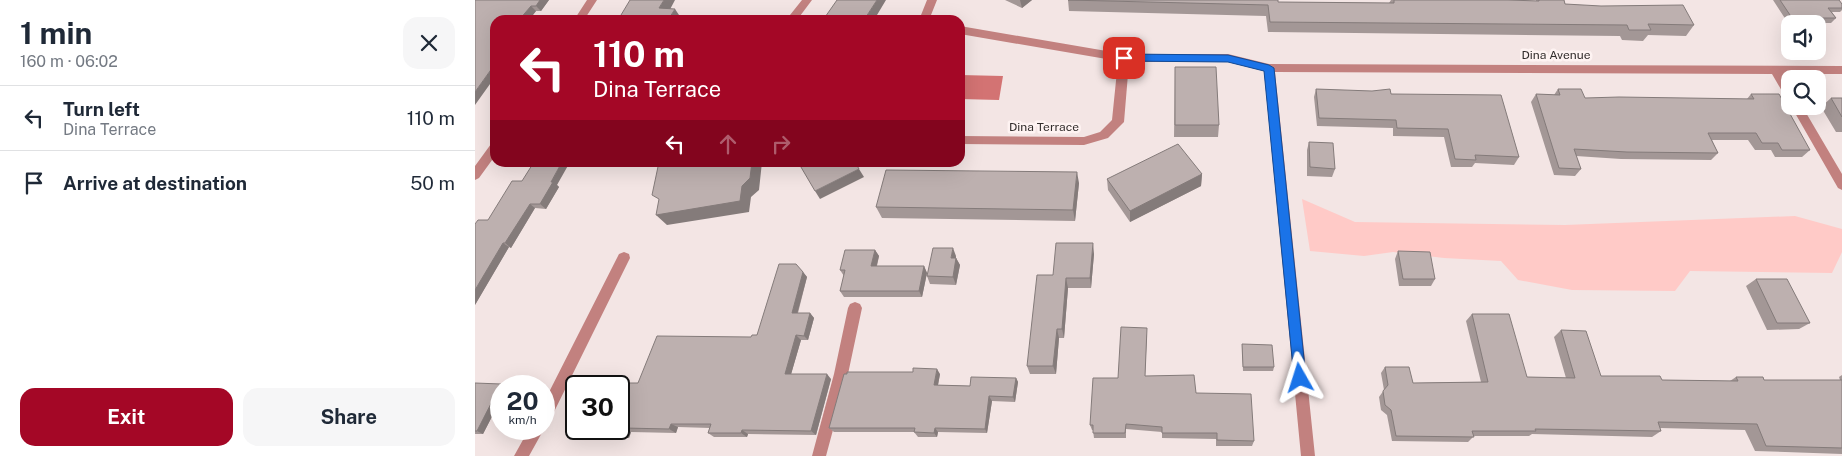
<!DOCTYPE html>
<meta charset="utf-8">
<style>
body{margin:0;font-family:"Public Sans",sans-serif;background:#f6f6f7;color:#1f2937;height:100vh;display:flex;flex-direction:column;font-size:19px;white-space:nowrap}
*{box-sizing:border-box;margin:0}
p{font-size:16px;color:#747a83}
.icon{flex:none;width:28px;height:28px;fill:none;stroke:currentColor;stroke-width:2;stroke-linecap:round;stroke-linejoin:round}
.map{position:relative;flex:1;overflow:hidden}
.drawer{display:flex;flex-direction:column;background:#fff;width:475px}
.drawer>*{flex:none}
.top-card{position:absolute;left:15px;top:15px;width:475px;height:152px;border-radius:15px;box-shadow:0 5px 20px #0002;background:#a40726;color:#fff;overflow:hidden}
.buttons{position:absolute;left:1306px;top:15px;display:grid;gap:10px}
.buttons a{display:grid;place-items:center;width:45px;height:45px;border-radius:10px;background:#fff;box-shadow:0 5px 20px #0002;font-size:25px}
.speed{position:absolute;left:15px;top:375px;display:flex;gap:10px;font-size:25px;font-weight:700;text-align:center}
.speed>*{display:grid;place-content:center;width:65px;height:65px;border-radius:50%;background:#fff;box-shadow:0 5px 20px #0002;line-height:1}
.speed small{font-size:12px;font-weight:400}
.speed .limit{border:2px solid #111;border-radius:8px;background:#fff;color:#111}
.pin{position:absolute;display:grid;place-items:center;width:42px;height:42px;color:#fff;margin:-21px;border-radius:10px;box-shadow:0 2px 8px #0006}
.me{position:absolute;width:55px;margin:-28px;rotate:354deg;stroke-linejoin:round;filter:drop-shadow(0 0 4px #0008)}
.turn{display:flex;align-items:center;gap:18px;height:105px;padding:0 20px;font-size:22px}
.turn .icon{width:65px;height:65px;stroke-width:2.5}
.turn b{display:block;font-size:35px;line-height:42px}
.lanes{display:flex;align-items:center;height:48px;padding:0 20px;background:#0003;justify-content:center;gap:25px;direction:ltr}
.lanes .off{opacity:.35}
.round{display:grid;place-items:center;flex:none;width:52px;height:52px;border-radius:15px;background:#f6f6f7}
.overview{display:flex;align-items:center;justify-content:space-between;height:85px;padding:0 20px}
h1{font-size:30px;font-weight:700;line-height:38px}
.button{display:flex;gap:10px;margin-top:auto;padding:10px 20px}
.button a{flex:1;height:58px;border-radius:15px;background:#a40726;color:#fff;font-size:20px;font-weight:700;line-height:58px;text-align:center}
.button a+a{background:#f6f6f7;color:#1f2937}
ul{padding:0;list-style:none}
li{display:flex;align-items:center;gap:15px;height:65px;padding:0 20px;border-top:1px solid #e0e1e3}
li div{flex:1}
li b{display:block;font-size:19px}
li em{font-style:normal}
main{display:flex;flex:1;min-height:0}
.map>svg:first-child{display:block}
.green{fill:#ffcac7}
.water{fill:#d37373}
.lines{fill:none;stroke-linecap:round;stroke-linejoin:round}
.minor{fill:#c2817f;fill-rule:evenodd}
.wall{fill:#a39796}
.shaded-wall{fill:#847b7a}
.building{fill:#bdb0af;stroke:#847b7a}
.route{fill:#1a73e8;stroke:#114b97}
.labels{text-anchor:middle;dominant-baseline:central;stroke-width:5;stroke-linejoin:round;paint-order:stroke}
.street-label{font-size:12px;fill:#312c2b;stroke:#fef3f2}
</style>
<main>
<section class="drawer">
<div class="overview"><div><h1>1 min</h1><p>160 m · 06:02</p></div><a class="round"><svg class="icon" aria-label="close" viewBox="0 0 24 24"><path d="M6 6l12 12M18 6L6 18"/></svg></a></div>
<ul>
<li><svg class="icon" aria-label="left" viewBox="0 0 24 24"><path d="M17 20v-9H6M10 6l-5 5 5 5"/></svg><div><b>Turn left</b><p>Dina Terrace</p></div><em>110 m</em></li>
<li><svg class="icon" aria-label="arrive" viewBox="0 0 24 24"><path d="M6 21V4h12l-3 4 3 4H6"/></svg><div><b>Arrive at destination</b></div><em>50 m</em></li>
</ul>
<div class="button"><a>Exit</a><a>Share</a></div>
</section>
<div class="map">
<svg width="1367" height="456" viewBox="0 0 1367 456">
<rect width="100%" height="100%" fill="#f3e5e4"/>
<path class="green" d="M827 199 880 222 1090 225 1320 216 1367 229V252L1357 273 1215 271 1200 291 1097 290 1043 280 1026 261 969 258 918 252 889 256 835 251Z"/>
<path class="water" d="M485 75 528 76 524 100 485 99Z"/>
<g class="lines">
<path class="minor" d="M112 0H122L109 20H99Z
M327 0H337L322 20H311Z
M452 0H462L454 20H444Z
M485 26 649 54H753L794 64 1367 66V74H1308L1315 86V99L1311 98 1297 74 800 72 840 456H826L789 71 753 62H654L649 122 633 138 609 145 485 144V136L609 137 625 132 637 120 643 61 485 34Z
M1316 106H1327L1367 174V190L1363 188Z
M20 142V156L4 178 0 180V166L16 144Z
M149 252 154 254 155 258 74 422 69 424V402L144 254Z
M380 302 385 304 387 308 373 374 351 456H337L359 374 373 308 375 304Z
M69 428V429L54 456H39L54 429Z"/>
</g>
<path class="wall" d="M0 0H74L66 11H61L54 20H20Z
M530 0H557L547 8Z
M593 0 914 3 916 0H1033L1061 1V0H1089L1090 4 1219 25 1211 36 1173 35 1168 41 1147 40 1145 36 793 32 791 16 594 11Z
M1298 0H1364L1367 4V10L1365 12H1357L1361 18 1356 23H1313Z
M700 67 744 125 743 137H699Z
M841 89 916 94 1044 157 1039 165 1000 163 997 167H976L969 137 918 136V128L842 126 839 97Z
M1083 89 1110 98 1272 99 1276 94 1335 150 1327 157H1300L1296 150H1280L1273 140H1237L1243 153 1236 160 1146 159 1101 156 1106 169 1100 176 1079 175 1056 102 1061 94 1079 95Z
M1356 98H1367V132H1361L1346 107Z
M834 142 860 169 857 177 832 176V150Z
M727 174 726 186 655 222 633 190 632 179Z
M604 183 600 221 407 218 401 207Z
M82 185 84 187 71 209 60 208 36 248 34 247 0 305 13 220Z
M400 250 404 256 402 266H449L452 273 447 297H369L365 291 369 276 365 270Z
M923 251 960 279 956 286H924L920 259Z
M619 254 616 288H593L589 338H584L581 374H555L552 366 578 275Z
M481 256V258L485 265 481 285 455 284 452 276Z
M328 272 332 277 323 313H335L339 318 333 340H326L316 374 356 379 341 435 273 434 272 437H239L233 433 235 428 203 427 201 433 156 432 154 438H116L108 434 163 383 282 335Z
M1281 279 1335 323 1324 329 1292 330 1271 286Z
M997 314 1052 377 1091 378 1079 337 1086 330 1126 376 1187 380 1255 381 1261 377 1289 380H1365L1364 377 1367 375V454L1280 451 1270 430 1185 428 1186 431 1177 437 1057 434 1054 436H999L993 442 917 441 912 415 906 410 904 397 909 390 906 373 910 367 938 383 1006 382 991 321Z
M672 334 670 376 721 393 779 441 777 446H741V439L687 438V432L651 429V438H619L618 430H617L615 425 643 378Z
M767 344 799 367 798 371H768L767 347Z
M465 374 463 385 495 386 541 378 543 382 540 402 517 401 512 433 463 432 462 437H443L439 432H359L354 428Z
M0 383 26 386V399L8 434H0Z"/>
<path class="shaded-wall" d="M65 0H74L66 11 61 6Z
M189 0H200L191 17 184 8Z
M402 0H411L399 20H389Z
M545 0H557L547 8Z
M56 6 61 11 54 20H44Z
M200 9 206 18 204 20H193Z
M20 64V77L0 105V92Z
M87 162H95L82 185 84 187 71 209 65 204 76 182Z
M277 162H287L284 190 276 197 274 212 192 225 181 215 267 186Z
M384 169 389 177 345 199 340 191Z
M602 172 604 183 600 221 598 210Z
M727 174 726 186 655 222V211Z
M55 204 60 208 36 248 30 243Z
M28 243 34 247 0 305V290Z
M618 243 619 254 616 288 615 278Z
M478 248 481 256 480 265 476 258Z
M400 250 404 256 400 272 396 266Z
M481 258 485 265 481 285 478 277Z
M449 266 452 273 447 297 444 291Z
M328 272 332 277 321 318 317 313Z
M591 278 593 288 589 338 587 329Z
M335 313 339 318 333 340 329 336Z
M582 329 584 338 581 374 578 366Z
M321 335 326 340 315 378 310 374Z
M462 369 465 374 462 390 459 385Z
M352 374 356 379 341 435 336 431Z
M541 378 543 382 540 402 538 397Z
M26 384 32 386H26V399L8 434 2 431Z
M514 396 517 401 512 433 510 429Z
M196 424 203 427 201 433 194 429Z
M149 428 156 432 154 438 147 434Z
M460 428 463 432 462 437 459 433Z
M267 430 273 434 272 437 266 433Z"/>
<path class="building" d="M0 0H65L61 6H56L44 20H20V64L0 92Z
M155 0H189L184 8 200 9 193 20H143Z
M362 0H402L389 20H348Z
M593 0H803V2L919 3V0H1033L1064 1V0H1089L1090 4 1126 6 1208 5 1219 25 1173 24 1176 30H1154L1152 25 795 22 793 5Z
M1305 0H1364L1367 4V8H1353L1361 18H1317Z
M700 67H741L744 125H700Z
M841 89 897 91 915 89 916 94 1026 95 1044 157 1000 155 1001 160 980 159 973 129 922 128 921 120 844 118Z
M1083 89H1106L1110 98 1144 97 1279 99 1276 94H1304L1335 150H1307L1303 143H1287L1281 133H1233L1243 153 1152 152 1099 149 1106 169 1084 168 1061 94 1085 95Z
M1356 98H1367V117Z
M834 142 858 143 860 169 835 167Z
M703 144 727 174 655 211 632 179Z
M59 162H87L76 182H78L65 204H55L30 243H28L0 290V224L3 220H13L37 181H47Z
M184 162H277L275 178 267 186 265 201 181 215 184 199 177 195Z
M323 162H380L384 169 340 191Z
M411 170 602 172 598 210 401 207Z
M581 243H618L615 278H591L587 329H582L578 366H552L562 275H578Z
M458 248H478L476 258H481L478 277 452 276Z
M370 250H400L396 266H449L444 291H365L370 270H365Z
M923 251 955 252 960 279H928Z
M304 264H321L328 272 317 313H335L329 336 321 335 310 374H352L336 431 267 430 266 433H233L236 424H196L194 429 149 428 147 434H108L110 429H144V386H129L131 383H163L182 336 276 337 277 335H282Z
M1281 279H1312L1335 323H1302Z
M997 314H1034L1052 377 1100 378 1086 330 1111 331 1126 376H1185L1187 380 1263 381 1261 377H1288L1289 380H1367V448L1291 446 1282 424 1183 422 1186 431 1060 429 1061 431H997L999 437 921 436 916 410 910 405 908 391 913 385 910 367H934L938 383 1013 382Z
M646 327 672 328 670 376 719 375 721 393 776 394 779 441 742 440V433H687V427L651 424 650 433H618V425H615L618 378H643Z
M767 344 797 345 799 367H768Z
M438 368 462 369 459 385 495 386 496 377 541 378 538 397 514 396 510 429 460 428 459 433 439 432 440 428H354L369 374H372V372H438Z
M0 383 26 384 2 431H0Z"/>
<path class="route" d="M649 54 753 55 794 65 799 68 831 378 830 383 825 384 820 383 819 378 789 71 753 62 649 61 644 58Z"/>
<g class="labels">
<g class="street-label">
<text x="1081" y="55">Dina Avenue</text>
<text x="569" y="127">Dina Terrace</text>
</g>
</g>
</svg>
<div class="buttons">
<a><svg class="icon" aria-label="sound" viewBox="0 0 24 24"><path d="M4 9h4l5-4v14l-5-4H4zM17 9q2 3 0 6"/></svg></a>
<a><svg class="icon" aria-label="search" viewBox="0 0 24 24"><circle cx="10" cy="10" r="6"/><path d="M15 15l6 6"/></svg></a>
</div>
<div class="speed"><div>20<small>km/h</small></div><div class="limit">30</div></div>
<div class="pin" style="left:649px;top:58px;background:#d93025"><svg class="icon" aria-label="arrive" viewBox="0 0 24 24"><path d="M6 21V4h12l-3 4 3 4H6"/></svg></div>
<svg class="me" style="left:825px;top:378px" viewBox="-20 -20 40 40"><path d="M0-17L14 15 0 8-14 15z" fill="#1a73e8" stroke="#fff" stroke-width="4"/></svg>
<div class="top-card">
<div class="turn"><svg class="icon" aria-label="left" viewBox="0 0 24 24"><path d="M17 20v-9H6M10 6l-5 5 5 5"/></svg><div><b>110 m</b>Dina Terrace</div></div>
<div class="lanes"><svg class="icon" aria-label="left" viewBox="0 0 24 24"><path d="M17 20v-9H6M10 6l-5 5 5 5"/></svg><svg class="icon off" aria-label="ahead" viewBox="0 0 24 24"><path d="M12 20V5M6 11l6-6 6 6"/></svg><svg class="icon off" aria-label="right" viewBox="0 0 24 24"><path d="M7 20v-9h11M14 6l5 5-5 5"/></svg></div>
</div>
</div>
</main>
